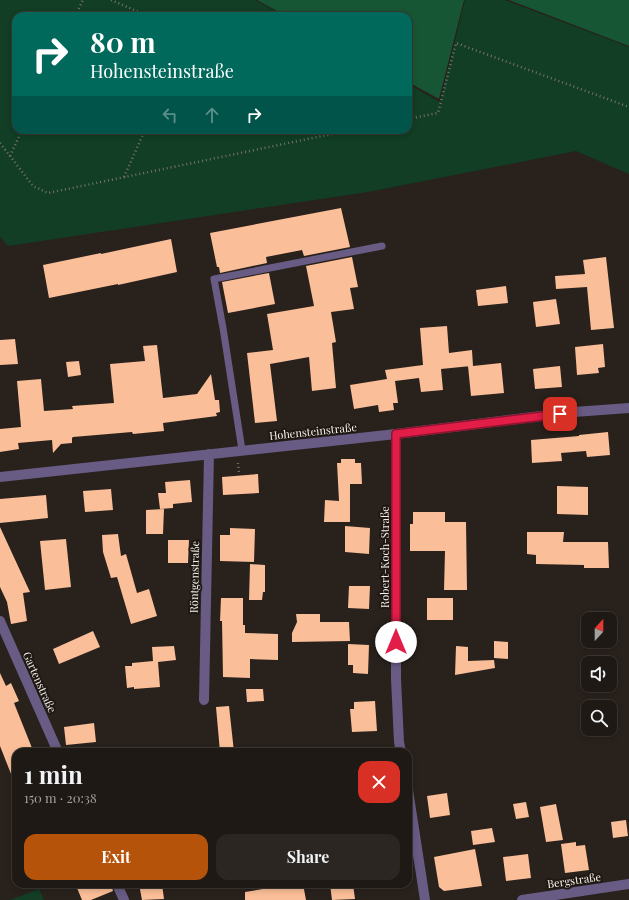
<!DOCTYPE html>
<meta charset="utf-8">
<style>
body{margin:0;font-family:"Playfair Display",serif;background:#2c2622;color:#f1f3f6;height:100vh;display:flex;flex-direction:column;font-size:15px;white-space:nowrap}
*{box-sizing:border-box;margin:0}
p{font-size:13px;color:#a1a0a0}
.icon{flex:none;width:22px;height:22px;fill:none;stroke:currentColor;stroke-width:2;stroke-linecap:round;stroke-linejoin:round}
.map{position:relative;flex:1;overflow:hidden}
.details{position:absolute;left:12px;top:748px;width:400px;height:140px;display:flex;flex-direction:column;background:#1f1915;border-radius:12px;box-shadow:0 2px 6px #0003,0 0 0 1px #3c3834}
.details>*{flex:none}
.hud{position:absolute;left:12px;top:12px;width:400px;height:122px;border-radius:12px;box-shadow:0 2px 6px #0003,0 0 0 1px #3c3834;background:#00695c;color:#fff;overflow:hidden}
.needle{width:26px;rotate:21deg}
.controls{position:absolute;left:581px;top:612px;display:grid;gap:8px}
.controls a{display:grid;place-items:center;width:36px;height:36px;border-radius:8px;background:#1f1915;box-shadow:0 2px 6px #0003,0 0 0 1px #3c3834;font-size:20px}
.pin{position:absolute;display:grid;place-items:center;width:34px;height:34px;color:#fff;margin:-17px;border-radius:8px;box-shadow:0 2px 6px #0006}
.me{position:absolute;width:44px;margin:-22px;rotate:0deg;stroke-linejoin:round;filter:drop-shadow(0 0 3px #0008)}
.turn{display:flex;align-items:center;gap:14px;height:84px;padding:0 12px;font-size:18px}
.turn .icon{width:52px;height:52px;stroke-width:2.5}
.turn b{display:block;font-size:28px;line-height:34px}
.lanes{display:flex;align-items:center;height:38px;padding:0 12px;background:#0003;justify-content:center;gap:20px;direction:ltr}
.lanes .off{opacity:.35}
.round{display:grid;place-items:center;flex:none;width:42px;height:42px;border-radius:12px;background:#2c2622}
.overview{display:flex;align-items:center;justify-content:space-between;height:68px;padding:0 12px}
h1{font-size:24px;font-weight:700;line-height:30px}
.cta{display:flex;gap:8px;margin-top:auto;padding:8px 12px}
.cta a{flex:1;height:46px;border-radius:12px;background:#b45309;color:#fff;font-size:16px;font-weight:700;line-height:46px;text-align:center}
.cta a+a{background:#2c2622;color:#f1f3f6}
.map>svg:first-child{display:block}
.green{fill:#113e25}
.forest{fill:#175634}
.building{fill:#fabe98}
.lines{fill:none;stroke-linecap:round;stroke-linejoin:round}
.path{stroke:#79726e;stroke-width:2.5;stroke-dasharray:1 3;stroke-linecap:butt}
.lane{stroke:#685b84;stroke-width:7}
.street{stroke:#685b84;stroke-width:10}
.route-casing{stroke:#92132f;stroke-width:10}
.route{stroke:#e11d48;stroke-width:7}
.labels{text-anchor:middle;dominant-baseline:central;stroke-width:4;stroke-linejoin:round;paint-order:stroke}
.street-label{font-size:11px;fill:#f7f2ee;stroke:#1f1813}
</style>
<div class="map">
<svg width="629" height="900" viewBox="0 0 629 900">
<rect width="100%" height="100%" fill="#29211c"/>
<path class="green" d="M0 0H255L284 16H16V130H408V84L440 102 465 0H505L629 47V174L576 151 368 192 8 246 0 237Z
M39 889 44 900H10Z"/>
<path class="forest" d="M257 0H464L439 99 408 82V16H286Z
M509 0H629V46Z"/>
<path class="building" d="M341 208 350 247 304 256 302 250 266 257 267 263 220 273 219 267H217L210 233Z
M171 239 177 272 118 285V284L49 298 43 265 101 253V254Z
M352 257 358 287 350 288 354 309 331 312 336 342 332 343 336 388 312 391 309 357 270 364 277 421 255 423 247 353 273 350 267 314 314 306 306 266Z
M606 257 614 328 591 330 587 287 556 289 555 276 585 274 583 260Z
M269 273 275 304 228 313 222 282Z
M506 286 508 303 478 306 476 290Z
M556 299 560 324 536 327 533 302Z
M447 326 449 353 472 350 473 366 501 363 504 393 471 396 468 366H471L441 369 443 390 421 392 419 378 395 381 398 403H393L394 410 379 412 378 405 354 409 350 385 387 379 385 370 423 365 420 328Z
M15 339 18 364 0 365V340Z
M603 344 605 367 598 368 599 373 577 375 575 347Z
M157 345 163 398 197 394 211 374 215 400H219L220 412 216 413 217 416 163 423 164 431 133 434 132 432 73 437 72 438V443L61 444 53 453 52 440 18 443 19 449 0 452V429L21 427 17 381 41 379 44 411 73 409 72 406 114 403 110 364 145 361 143 346Z
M79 361 81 375 68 377 66 362Z
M560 366 562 387 535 389 533 369Z
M608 432 610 455 587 457 586 451 561 453 562 461 532 463 531 440 579 436V435Z
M341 459H355V463H361L362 484H350V522H324L325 500 339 501 337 463H341Z
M258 474 259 493 223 495 222 477Z
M190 480 192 502 173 504V508L160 509 158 493H166L165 482Z
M557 486 588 487V515L557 514Z
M111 489 113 510 85 512 83 491Z
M46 495 48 518 0 523V499Z
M164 509 163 534H146V510Z
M413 512H445V522H466L467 590H444L445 551H410V524H413Z
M345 526 370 528 369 554 345 552Z
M0 527 30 592 23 593 27 621 11 624 7 602 0 587Z
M230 528 255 529 254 562 220 561V535H230Z
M527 532H564L563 542H608L609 568H584V565L536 564V555L527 554Z
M118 534 121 556 126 554 137 593 149 589 157 616 131 624 117 577 111 578 103 552 102 535Z
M66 539 71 587 45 590 40 541Z
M168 540H189L188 563H168Z
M250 564 265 565V592H263L262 600H249Z
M349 586H370L369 609 348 608Z
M221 598H243V625H245V633L278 634V660L250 659V678L223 677 222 621H220Z
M427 598H453V620H427Z
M296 614H320V622H349L350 641 292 642V633L297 622Z
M93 631 100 647 59 664 53 649Z
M494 641 508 642V659L494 658Z
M348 644 369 645 368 674 353 673V665H348Z
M174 646 176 660 158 662 160 687 134 689V687L127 688 125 666H132V663L153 661 152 647Z
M456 646 468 647V661L494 660 495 668 455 675Z
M0 673 6 686 11 683 19 701 14 703 32 748 23 752H16L15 784 0 746Z
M246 689H263L264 701 247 702Z
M375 701 377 731 352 732 350 709H354V702Z
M229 706 234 752H220L216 707Z
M94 723 96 742 66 745 64 727Z
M447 793 450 815 430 818 427 796Z
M526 802 529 817 516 819 513 804Z
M556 804 563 840 546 842 540 807Z
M626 820 628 836 613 838 611 822Z
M492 828 495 842 473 845 471 831Z
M576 842V846L585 845 589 870 565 873 561 844Z
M475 849 482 886 444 891 439 887 434 857Z
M528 854 531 878 506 881 503 857Z
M85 884H111L113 891 91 900H82L77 888Z
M139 884H162L164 899 142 900Z
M292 884H303L306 900H245V892Z
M330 884H353L355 899 332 900Z"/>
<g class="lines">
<path class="path" d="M111 0 148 16
M75 16 83 0
M408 119 438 113 456 43 629 107
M0 143 33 186 48 193 351 130
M10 156 22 130
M124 177 145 130
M238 463 239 473"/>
<path class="lane" d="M242 450 223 328 214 279 382 246"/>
<path class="street" d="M396 434V679L399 742 401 752
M0 477 396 434 574 412 629 408
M0 621 58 752
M204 700 209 454
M408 790 425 900
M117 884 124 900
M522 900 629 884"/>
</g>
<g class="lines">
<defs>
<path id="route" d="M396 642V434L560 414"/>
</defs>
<use href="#route" class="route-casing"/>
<use href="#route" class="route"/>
</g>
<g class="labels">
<g class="street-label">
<text transform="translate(313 431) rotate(-6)">Hohensteinstraße</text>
<text transform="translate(384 557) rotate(-90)">Robert-Koch-Straße</text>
<text transform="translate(194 577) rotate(-89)">Röntgenstraße</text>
<text transform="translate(40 682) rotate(66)">Gartenstraße</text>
<text transform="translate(574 880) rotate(-8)">Bergstraße</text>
</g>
</g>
</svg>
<div class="controls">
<a><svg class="needle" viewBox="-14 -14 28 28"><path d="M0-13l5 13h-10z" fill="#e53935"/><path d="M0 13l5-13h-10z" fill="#a1a0a0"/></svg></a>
<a><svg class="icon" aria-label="sound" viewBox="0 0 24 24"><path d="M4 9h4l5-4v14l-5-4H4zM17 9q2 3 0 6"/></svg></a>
<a><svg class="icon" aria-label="search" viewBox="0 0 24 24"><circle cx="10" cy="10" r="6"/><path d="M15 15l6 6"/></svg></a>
</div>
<div class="pin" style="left:560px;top:414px;background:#d93025"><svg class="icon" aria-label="arrive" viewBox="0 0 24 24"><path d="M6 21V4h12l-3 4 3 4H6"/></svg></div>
<svg class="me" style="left:396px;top:642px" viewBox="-20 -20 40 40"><circle r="19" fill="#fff"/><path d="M0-13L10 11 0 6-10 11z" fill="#e11d48"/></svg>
<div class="hud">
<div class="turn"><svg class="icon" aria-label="right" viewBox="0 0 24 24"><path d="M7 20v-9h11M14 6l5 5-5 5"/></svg><div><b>80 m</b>Hohensteinstraße</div></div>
<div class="lanes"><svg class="icon off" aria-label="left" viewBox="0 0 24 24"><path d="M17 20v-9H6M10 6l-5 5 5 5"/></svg><svg class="icon off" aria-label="ahead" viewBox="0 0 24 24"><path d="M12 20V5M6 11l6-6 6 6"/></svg><svg class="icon" aria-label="right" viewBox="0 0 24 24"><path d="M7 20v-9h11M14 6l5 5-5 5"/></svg></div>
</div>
<section class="details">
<div class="overview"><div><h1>1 min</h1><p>150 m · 20:38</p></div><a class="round" style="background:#d93025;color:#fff"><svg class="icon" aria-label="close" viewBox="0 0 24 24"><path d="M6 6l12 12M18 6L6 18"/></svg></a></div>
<div class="cta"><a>Exit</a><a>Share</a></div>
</section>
</div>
